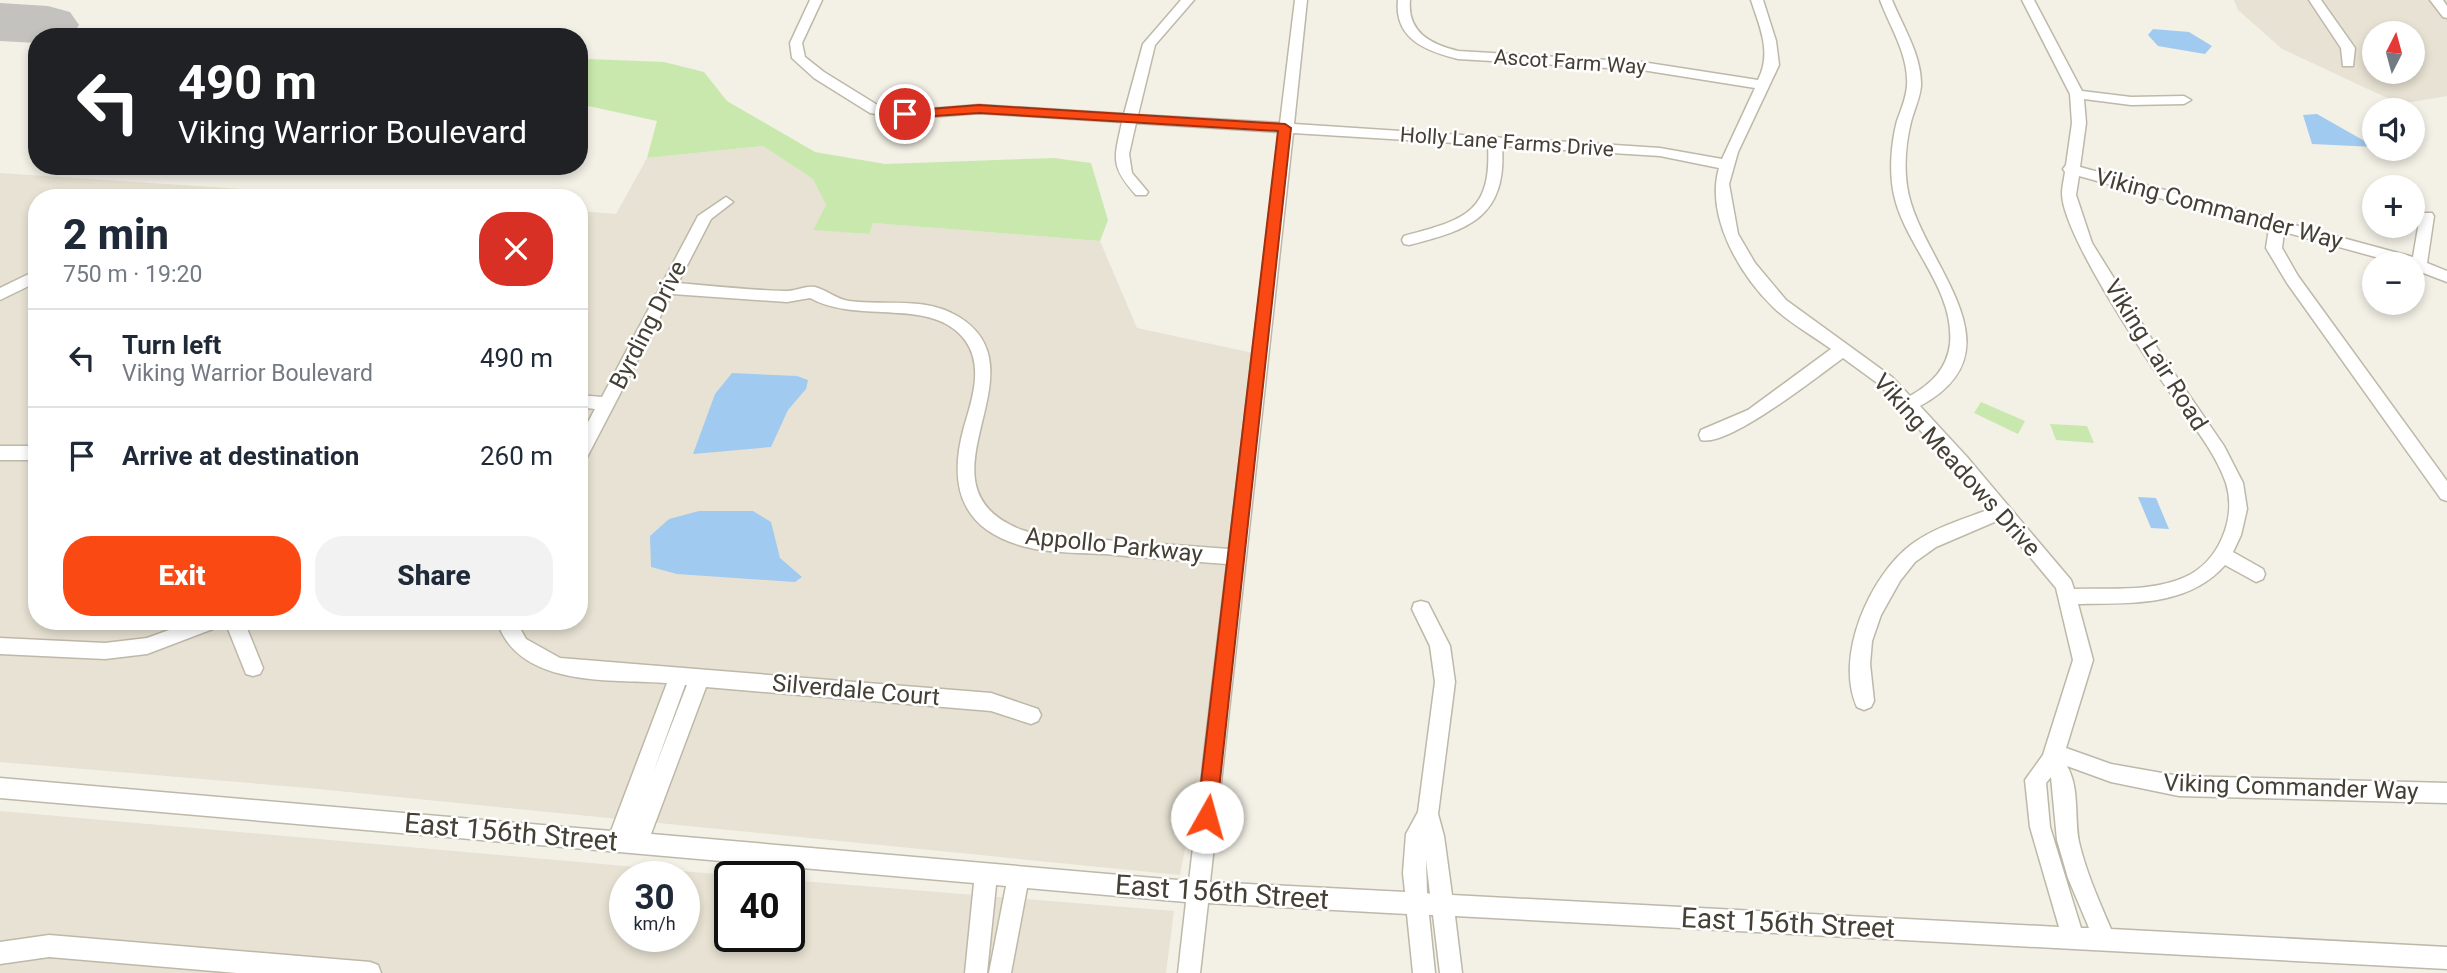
<!DOCTYPE html>
<meta charset="utf-8">
<style>
body{margin:0;font-family:Roboto,sans-serif;background:#f2f2f3;color:#1f2937;height:100vh;display:flex;flex-direction:column;font-size:26px;white-space:nowrap}
*{box-sizing:border-box;margin:0}
p{font-size:23px;color:#747a83}
.icon{flex:none;width:38px;height:38px;fill:none;stroke:currentColor;stroke-width:2;stroke-linecap:round;stroke-linejoin:round}
.map{position:relative;flex:1;overflow:hidden}
.sheet{position:absolute;left:28px;top:189px;width:560px;height:441px;display:flex;flex-direction:column;background:#fff;border-radius:28px;box-shadow:0 4px 10px #0003}
.sheet>*{flex:none}
.top-card{position:absolute;left:28px;top:28px;width:560px;height:147px;border-radius:28px;box-shadow:0 4px 10px #0003;background:#202124;color:#fff;overflow:hidden}
.needle{width:46px;rotate:6deg}
.tools{position:absolute;left:2362px;top:21px;display:grid;gap:14px}
.tools a{display:grid;place-items:center;width:63px;height:63px;border-radius:50%;background:#fff;box-shadow:0 4px 10px #0003;font-size:35px}
.speed{position:absolute;left:609px;top:861px;display:flex;gap:14px;font-size:35px;font-weight:700;text-align:center}
.speed>*{display:grid;place-content:center;width:91px;height:91px;border-radius:50%;background:#fff;box-shadow:0 4px 10px #0003;line-height:1}
.speed small{font-size:18px;font-weight:400}
.speed .limit{border:4px solid #111;border-radius:10px;background:#fff;color:#111}
.pin{position:absolute;display:grid;place-items:center;width:60px;height:60px;color:#fff;margin:-30px;border:4px solid #fff;border-radius:50%;box-shadow:0 2px 7px #0007}
.me{position:absolute;width:77px;margin:-38px;rotate:7deg;stroke-linejoin:round;filter:drop-shadow(0 0 5px #0008)}
.turn{display:flex;align-items:center;gap:24px;height:147px;padding:0 35px;font-size:32px}
.turn .icon{width:91px;height:91px;stroke-width:2.5}
.turn b{display:block;font-size:49px;line-height:60px}
.round{display:grid;place-items:center;flex:none;width:74px;height:74px;border-radius:28px;background:#f2f2f3}
.head{display:flex;align-items:center;justify-content:space-between;height:119px;padding:0 35px}
h1{font-size:42px;font-weight:800;line-height:52px}
.primary-button{display:flex;gap:14px;margin-top:auto;padding:14px 35px}
.primary-button a{flex:1;height:80px;border-radius:28px;background:#fb4914;color:#fff;font-size:28px;font-weight:800;line-height:80px;text-align:center}
.primary-button a+a{background:#f2f2f3;color:#1f2937}
ul{padding:0;list-style:none}
li{display:flex;align-items:center;gap:21px;height:98px;padding:0 35px;border-top:2px solid #e0e1e3}
li div{flex:1}
li b{display:block;font-size:26px}
li em{font-style:normal}
.map>svg:first-child{display:block}
.residential{fill:#e7e2d3;fill-rule:evenodd}
.green{fill:#c9e8ae}
.water{fill:#a1caf0}
.lines{fill:none;stroke-linecap:round;stroke-linejoin:round}
.runway{fill:#c4c2be;fill-rule:evenodd}
.minor-casing{stroke:#beb8a8;stroke-width:3}
.minor{fill:#fff;fill-rule:evenodd}
.route{fill:#fb4914;stroke:#a32f0d;stroke-width:2}
.labels{text-anchor:middle;dominant-baseline:central;stroke-width:5;stroke-linejoin:round;paint-order:stroke}
.far-street-label{font-size:21px;fill:#454035;stroke:#fff}
.street-label{font-size:24px;fill:#454035;stroke:#fff}
.near-street-label{font-size:28px;fill:#454035;stroke:#fff}
</style>
<div class="map">
<svg width="2447" height="973" viewBox="0 0 2447 973">
<rect width="100%" height="100%" fill="#f3f0e6"/>
<path class="residential" d="M2234 0H2447V96L2400 104 2282 49 2238 10ZM2375 33H2413V72H2375Z
M763 146 813 179 826 205 814 229 868 234 873 223 1100 241 1137 328 1253 353 1214 701 1180 875 308 788 0 762V173L374 198H37V621H579V211L616 214 647 158Z
M0 811 750 877H730V936H789V880L1174 911 1166 973H0ZM625 877H684V936H625Z"/>
<path class="green" d="M589 59 664 62 704 72 727 101 815 152 885 164 1054 158 1091 163 1108 220 1100 241 873 223 869 234 813 230 826 205 813 179 763 146 647 158 657 121 579 104V65Z
M1981 402 2025 421 2018 434 1974 413Z
M2050 424 2087 426 2094 443 2056 440Z"/>
<path class="water" d="M2153 29 2189 32 2212 46 2205 54 2158 46 2148 35Z
M2317 114 2375 147 2312 144 2303 115Z
M732 373 797 376 808 380 806 389 788 410 771 447 693 454 715 394Z
M2138 497 2156 498 2169 529 2151 528Z
M699 511H753L771 522 780 558 802 577 795 582 677 574 651 567 650 536 669 519Z"/>
<g class="lines">
<path class="runway" d="M0 3 48 6 70 12 79 25 71 37H37V43L0 41Z"/>
<defs>
<path id="minor" d="M810 0H822L802 43 805 57 824 72 879 106 905 111 979 105 1124 114 1143 44 1181 0H1194L1155 45 1138 115 1280 123 1295 0H1307L1294 124 1660 148 1722 159 1755 88 1642 70 1458 59C1426 51 1394 39 1398 0H1410C1407 32 1430 44 1458 51L1642 62 1758 80C1772 52 1760 28 1751 0H1763L1776 41 1779 65 1738 152 1729 184 1738 234 1755 263 1786 300 1892 377 1910 396C1931 384 1947 369 1950 344 1955 289 1905 246 1894 195 1889 172 1891 144 1897 121 1901 110 1906 98 1907 86 1909 55 1890 27 1880 0H1892C1903 27 1922 56 1921 86 1920 98 1914 110 1911 122 1906 142 1904 165 1907 186 1917 260 2027 348 1920 406L1967 457 2071 580 2074 589C2109 588 2152 592 2185 577 2219 562 2237 518 2226 483 2215 452 2192 424 2173 397 2147 360 2062 234 2062 193 2062 187 2064 179 2065 172L2063 169 2066 165 2072 123 2070 94 2022 0H2034L2082 91 2131 97 2184 96 2191 100 2184 104 2131 105 2084 99 2086 123 2080 167 2413 257 2420 216 2422 213H2432L2434 216 2427 263 2447 271V282L2413 269V264H2401L2284 232 2282 248 2298 276 2447 481V501L2441 499 2287 283 2266 248 2269 228 2079 176 2076 195 2092 243 2161 354 2224 446 2243 483 2247 509 2241 535 2233 552 2263 569 2265 574 2263 579 2256 582 2225 565C2188 607 2130 603 2078 604L2093 660 2066 748 2111 764 2179 776 2447 783V803L2179 796 2111 782 2067 766C2080 789 2074 817 2079 842 2086 872 2099 901 2111 929L2447 947V969L1455 916 1462 973H1440L1433 915H1429L1435 973H1413L1407 914 1208 903 1200 973H1178L1186 902 1027 888 1011 973H989L1006 886 996 885 987 973H965L974 883 0 798V778L611 831 667 683C610 679 518 688 497 621H516L526 639 560 658 991 693 1038 709 1041 715 1038 721 1031 724 991 711 706 687 651 834 1189 881 1227 564C1186 561 1145 558 1105 554 1082 553 1058 553 1035 549 965 535 946 492 964 427 972 400 984 366 965 340 932 296 859 325 810 298L787 302 672 294 585 461 579 463V439L595 409 579 407V395L602 397 698 216 726 197 733 202 711 219 678 283C713 286 748 290 784 291 794 292 805 285 815 287 827 290 836 299 849 301 886 306 925 296 959 317 1048 372 907 486 1022 530 1043 538 1068 537 1091 539 1137 542 1183 546 1229 549L1279 132 1136 123 1129 154 1132 173 1148 192 1146 195H1136C1110 166 1114 159 1122 122L979 113 905 119 870 113 814 78 792 58 790 43ZM1293 133 1488 145C1492 215 1462 220 1404 236L1402 240 1404 244 1409 245C1469 230 1507 217 1502 146L1660 156 1719 168C1705 217 1740 275 1774 308 1791 324 1813 336 1831 349L1748 410 1701 430 1699 435 1701 440C1728 448 1818 376 1843 358L1880 385 1990 509C1964 519 1935 527 1912 544 1870 575 1834 657 1857 707L1864 710 1871 707 1874 701 1870 664 1872 641 1881 615 1900 581 1915 562 1936 547 1999 520 2056 588 2073 660 2043 755 2025 780 2030 827 2059 927 1452 895 1444 836 1438 814 1455 682 1450 646 1428 603 1421 601 1414 603 1412 609 1430 646 1435 682 1418 812 1406 834 1403 873 1405 892 1210 882ZM685 685H687L653 773ZM2051 777 2057 840 2068 878 2089 928H2081L2050 827 2046 783ZM1426 859 1430 894 1427 893Z
M2309 0H2321L2355 48 2353 66H2343L2341 48Z
M2430 0H2443L2447 6V18L2443 17Z
M37 270V282L0 300V288Z
M0 446H37V460H0Z
M194 621H244L263 668 260 674 253 676 246 674 226 624 147 654 105 659 0 654V638L105 643 147 638Z
M49 935 370 962 378 965 381 973H237L49 957 0 964V942Z"/>
</defs>
<use href="#minor" class="minor-casing"/>
<use href="#minor" class="minor"/>
</g>
<path class="route" d="M979 105 1285 124 1291 128 1216 817 1213 823 1207 826 1200 823 1197 817 1278 131 979 113 905 118 899 114 905 111Z"/>
<g class="labels">
<g class="far-street-label">
<text transform="translate(1570 62) rotate(4)">Ascot Farm Way</text>
<text transform="translate(1507 142) rotate(4)">Holly Lane Farms Drive</text>
</g>
<g class="street-label">
<text transform="translate(2219 209) rotate(15)">Viking Commander Way</text>
<text transform="translate(648 325) rotate(-63)">Byrding Drive</text>
<text transform="translate(2156 355) rotate(58)">Viking Lair Road</text>
<text transform="translate(1957 465) rotate(48)">Viking Meadows Drive</text>
<text transform="translate(1114 545) rotate(6)">Appollo Parkway</text>
<text transform="translate(856 690) rotate(5)">Silverdale Court</text>
<text transform="translate(2291 787) rotate(2)">Viking Commander Way</text>
</g>
<g class="near-street-label">
<text transform="translate(511 832) rotate(5)">East 156th Street</text>
<text transform="translate(1222 892) rotate(4)">East 156th Street</text>
<text transform="translate(1788 923) rotate(3)">East 156th Street</text>
</g>
</g>
</svg>
<div class="tools">
<a><svg class="needle" viewBox="-14 -14 28 28"><path d="M0-13l5 13h-10z" fill="#e53935"/><path d="M0 13l5-13h-10z" fill="#747a83"/></svg></a>
<a><svg class="icon" aria-label="sound" viewBox="0 0 24 24"><path d="M4 9h4l5-4v14l-5-4H4zM17 9q2 3 0 6"/></svg></a>
<a>+</a>
<a>−</a>
</div>
<div class="speed"><div>30<small>km/h</small></div><div class="limit">40</div></div>
<div class="pin" style="left:905px;top:114px;background:#d93025"><svg class="icon" aria-label="arrive" viewBox="0 0 24 24"><path d="M6 21V4h12l-3 4 3 4H6"/></svg></div>
<svg class="me" style="left:1207px;top:817px" viewBox="-20 -20 40 40"><circle r="19" fill="#fff"/><path d="M0-13L10 11 0 6-10 11z" fill="#fb4914"/></svg>
<div class="top-card">
<div class="turn"><svg class="icon" aria-label="left" viewBox="0 0 24 24"><path d="M17 20v-9H6M10 6l-5 5 5 5"/></svg><div><b>490 m</b>Viking Warrior Boulevard</div></div>
</div>
<section class="sheet">
<div class="head"><div><h1>2 min</h1><p>750 m · 19:20</p></div><a class="round" style="background:#d93025;color:#fff"><svg class="icon" aria-label="close" viewBox="0 0 24 24"><path d="M6 6l12 12M18 6L6 18"/></svg></a></div>
<ul>
<li><svg class="icon" aria-label="left" viewBox="0 0 24 24"><path d="M17 20v-9H6M10 6l-5 5 5 5"/></svg><div><b>Turn left</b><p>Viking Warrior Boulevard</p></div><em>490 m</em></li>
<li><svg class="icon" aria-label="arrive" viewBox="0 0 24 24"><path d="M6 21V4h12l-3 4 3 4H6"/></svg><div><b>Arrive at destination</b></div><em>260 m</em></li>
</ul>
<div class="primary-button"><a>Exit</a><a>Share</a></div>
</section>
</div>
